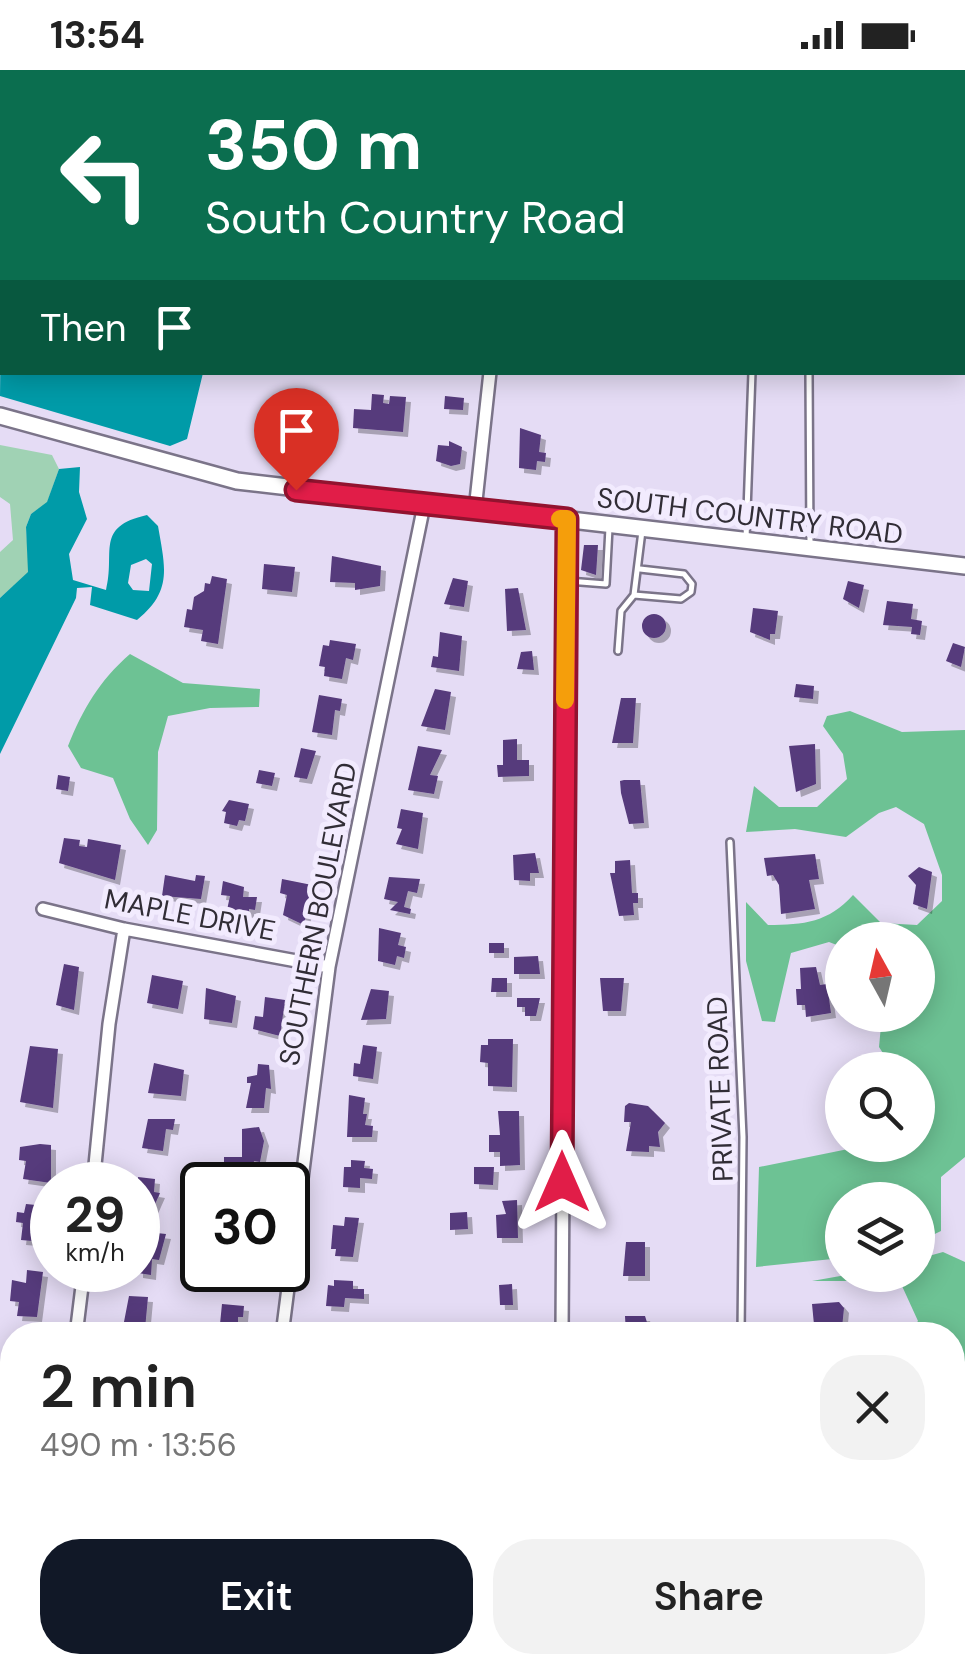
<!DOCTYPE html>
<meta charset="utf-8">
<style>
body{margin:0;font-family:"DM Sans",sans-serif;background:#f2f2f2;color:#222;height:100vh;display:flex;flex-direction:column;font-size:38px;white-space:nowrap}
*{box-sizing:border-box;margin:0}
p{font-size:32px;color:#767676}
.icon{flex:none;width:55px;height:55px;fill:none;stroke:currentColor;stroke-width:2;stroke-linecap:round;stroke-linejoin:round}
.map{position:relative;flex:1;overflow:hidden}
.panel{position:absolute;left:0px;top:1252px;width:965px;height:352px;display:flex;flex-direction:column;background:#fff;border-radius:40px 40px 0 0;box-shadow:0 5px 25px #0003}
.panel>*{flex:none}
.guide{position:absolute;left:0px;top:0px;width:965px;height:305px;box-shadow:0 5px 25px #0003;background:#0b6e4f;color:#fff;overflow:hidden}
.needle{width:65px;rotate:352deg}
.buttons{position:absolute;left:825px;top:852px;display:grid;gap:20px}
.buttons a{display:grid;place-items:center;width:110px;height:110px;border-radius:50%;background:#fff;box-shadow:0 5px 25px #0003;font-size:50px}
.speed{position:absolute;left:30px;top:1092px;display:flex;gap:20px;font-size:50px;font-weight:700;text-align:center}
.speed>*{display:grid;place-content:center;width:130px;height:130px;border-radius:50%;background:#fff;box-shadow:0 5px 25px #0003;line-height:1}
.speed small{font-size:25px;font-weight:400}
.speed .limit{border:5px solid #111;border-radius:15px;background:#fff;color:#111}
.pin{position:absolute;display:grid;place-items:center;width:85px;height:85px;color:#fff;margin:-102px -42px;border-radius:50% 50% 50% 0;rotate:-45deg;box-shadow:0 0 10px #0007}
.pin .icon{rotate:45deg}
.me{position:absolute;width:110px;margin:-55px;rotate:0deg;stroke-linejoin:round;filter:drop-shadow(0 0 8px #0008)}
.turn{display:flex;align-items:center;gap:35px;height:210px;padding:0 40px;font-size:45px}
.turn .icon{width:130px;height:130px;stroke-width:2.5}
.turn b{display:block;font-size:70px;line-height:85px}
.then{display:flex;align-items:center;height:95px;padding:0 40px;background:#0003;gap:20px;font-size:38px}
.round{display:grid;place-items:center;flex:none;width:105px;height:105px;border-radius:40px;background:#f2f2f2}
.headline{display:flex;align-items:center;justify-content:space-between;height:170px;padding:0 40px}
h1{font-size:60px;font-weight:600;line-height:75px}
.primary-button{display:flex;gap:20px;margin-top:auto;padding:20px 40px}
.primary-button a{flex:1;height:115px;border-radius:40px;background:#111827;color:#fff;font-size:40px;font-weight:600;line-height:115px;text-align:center}
.primary-button a+a{background:#f2f2f2;color:#222}
.status{display:flex;justify-content:space-between;align-items:center;height:70px;padding:0 50px;background:#fff;direction:ltr}
.status svg{height:28px;fill:currentColor}
.map>svg:first-child{display:block}
.green{fill:#a0d2b4}
.forest{fill:#6dc294}
.water{fill:#009ba8;fill-rule:evenodd}
.building{fill:#563a7b;filter:url(#shadow)}
.lines{fill:none;stroke-linecap:round;stroke-linejoin:round}
.service-casing{stroke:#7b7489;stroke-width:10}
.minor-casing{stroke:#7b7489;stroke-width:16}
.secondary-casing{stroke:#7b7489;stroke-width:20}
.service{stroke:#fff;stroke-width:5}
.minor{stroke:#fff;stroke-width:11}
.secondary{stroke:#fff;stroke-width:15}
.route-casing{stroke:#92132f;stroke-width:25}
.route{stroke:#e11d48;stroke-width:18}
.slow{stroke:#f59e0b;stroke-width:18}
.labels{text-anchor:middle;dominant-baseline:central;stroke-width:10;stroke-linejoin:round;paint-order:stroke}
.street-label{font-size:28px;fill:#312d36;stroke:#f2ebfe}
</style>
<div class="status"><b>13:54</b><svg viewBox="0 0 49 12"><path d="M0 12V9h3v3zM5 12V6h3v6zM10 12V3h3v9zM15 12V0h3v12zM26 1h20v11H26zM47 4h2v5h-2z"/></svg></div>
<div class="map">
<svg width="965" height="1603" viewBox="0 0 965 1603">
<defs>
<filter id="shadow"><feDropShadow dx="5" dy="5" stdDeviation="0" flood-color="#0004"/></filter>
</defs>
<rect width="100%" height="100%" fill="#e5dcf5"/>
<path class="green" d="M0 375 52 385 59 399 47 433 31 444 26 457 29 502 0 528V482L13 470 10 434 0 427Z"/>
<path class="forest" d="M130 584 183 613 260 619 259 637 210 638 168 646 158 682 157 760 148 775 130 749 113 708 81 698 68 676C83 639 99 611 130 584Z
M850 641 902 662 965 660V1087L941 1107V1161L918 1172V1130H842V1188L756 1197 759 1097 868 1075H918V1000H894L879 977 882 945H918V870H842V877L829 872 791 883 775 952 762 951 746 891V832L768 855C804 855 829 852 853 825L881 853 917 855 942 831V805L924 754 896 737 879 743 846 767 795 759 746 762 754 716 779 737H817L847 709 843 684 823 656 827 646Z
M943 1182 965 1192V1499L953 1465 952 1265H907L918 1251 902 1216 882 1211H812L846 1205H918V1189Z
M965 1520V1594L953 1592 952 1530H961Z"/>
<path class="water" d="M0 0H203L2 2V81Z
M2 148V302L203 303 187 369 170 376 0 326Z
M80 397 79 422 87 449 69 484 73 510 106 520C116 482 94 457 147 445L158 456C165 497 173 521 137 550L90 535 92 517 77 518 76 528 0 684V528L28 502 26 457 31 444 47 432 59 399ZM146 489 152 494 149 521 133 520 128 513 131 495Z"/>
<path class="building" d="M372 324 384 325 383 333 389 334 390 326 406 327 403 362 353 358 354 339 371 340Z
M445 326 464 328 463 340 444 339Z
M302 341 300 374H269L271 342Z
M520 358 541 365 539 382 546 383 545 392 537 391 536 400 519 398Z
M449 371 462 377 460 394 451 396 436 391 438 375 449 376Z
M584 475H598L596 505 581 500Z
M332 486 381 496 380 516 355 520V513L330 512Z
M264 494 295 497 292 522 262 519Z
M212 506 227 509 218 574 201 571 203 560 184 557 187 539 192 540 194 527 204 521 205 513 210 514Z
M453 508 468 511 464 537 444 534Z
M848 511 864 515 859 538 843 529Z
M518 518 526 560 507 561 505 519Z
M887 531 913 534 911 549 922 551 920 565 911 564 912 557 883 555Z
M753 538 778 541 775 564H770V570L750 562Z
M642 556a12 12 0 1 1 24 0a12 12 0 1 1-24 0Z
M440 562 462 566 459 601 431 597 433 586 438 587Z
M330 570 356 574 353 590 346 588 342 609 324 606 325 597 319 596 323 575 329 576Z
M953 573 965 577 961 597 946 591Z
M532 581 534 600 517 599 521 582Z
M796 614 814 616 813 629 794 627Z
M435 619 451 622 445 660 421 656Z
M319 625 342 629 340 641 335 640 332 665 312 662Z
M621 628H636L633 673H612Z
M517 669V690H529V706L498 707 497 695H503V670Z
M815 674 816 714 796 722 789 676Z
M418 676 442 680 430 705 438 706 434 724 408 720Z
M301 678 316 681 307 709 294 707Z
M259 700 275 703 272 716 256 713Z
M58 705 70 707 68 721 56 719Z
M624 710H640L644 753 629 754 621 723 620 711Z
M229 730 249 734 245 751 239 750 237 756 224 753 226 742 222 741Z
M401 739 423 743 418 779 396 774 402 759 397 758Z
M64 768 80 770 79 776 87 777 88 769 121 775 115 810 59 793Z
M535 783 539 803H530V811L514 810 513 785Z
M815 784 819 809 809 810 815 839 781 844 779 815 773 805 767 806 764 788Z
M630 790 632 823H638V833H633L634 845 619 846 610 803H615V791Z
M919 797 932 802 927 839 913 834 916 815 908 806Z
M165 805 195 811 196 805 205 806 201 829 162 826Z
M389 807 420 809 417 823 408 821 404 837 411 839 410 844 390 840 398 832 384 829Z
M282 809 312 815 304 855 283 845 287 825 280 823Z
M223 811 244 817 243 827H257L255 840 249 839V843L227 840 230 826 221 825Z
M379 858 401 863 398 875 406 877 404 888 397 886 395 895 378 891Z
M489 873H504V883H489Z
M538 886 540 904H514V887Z
M64 894 79 897 74 940 56 935Z
M816 897 820 915 827 914 831 943 806 947 805 935H797L796 919H801L800 898Z
M152 905 183 911 178 939 147 933Z
M492 908H507V922H491Z
M600 908H624L621 941H603Z
M206 918 236 926 232 953 204 949Z
M371 919 389 921 386 949 361 950Z
M265 927 285 930 280 966 253 959 255 946 263 947Z
M517 928H540L536 946H525V937H517Z
M488 969H513L512 1017 488 1016V993L480 992 481 975H488Z
M363 975 377 977 373 1009 353 1006 354 993 360 994Z
M30 976 58 979 53 1038 20 1032Z
M154 993 184 1000 181 1026 148 1023Z
M258 994 269 995 271 1019 266 1018 264 1038H246L251 1013H247V1007L257 1005Z
M349 1025 365 1028 363 1044H367L365 1055 373 1056 372 1067H347Z
M629 1033 648 1036 665 1053 658 1062 660 1077 649 1076V1082L626 1081 631 1052H624L625 1036Z
M498 1041H519L520 1095 500 1096V1082H489V1065H500Z
M148 1049H175L173 1060 166 1059 163 1081 142 1078Z
M259 1057 264 1071 260 1092 254 1091 253 1097H224V1087H242V1059Z
M40 1074 51 1075V1113L23 1109 26 1091 19 1090 20 1077Z
M351 1090 365 1091 364 1098 373 1099 372 1109 360 1108V1118L343 1117 344 1097H351Z
M474 1097H494L493 1115 474 1114Z
M138 1107 155 1109 154 1122 160 1123 152 1141 138 1140Z
M517 1130 518 1168H497L496 1145 506 1144 502 1131Z
M26 1134 46 1136 44 1172 21 1170 23 1153 16 1152 17 1142 24 1143Z
M467 1142 468 1159 450 1160V1143Z
M345 1147 359 1148 353 1187 335 1186 336 1179H331L333 1155 344 1156Z
M138 1161 166 1164 159 1190 152 1189 151 1205 138 1203Z
M626 1172H645V1206H623Z
M27 1200 43 1202 37 1247 17 1246 19 1232 10 1231 12 1210 26 1213Z
M215 1200H248L247 1205 240 1204 239 1213 214 1207Z
M334 1210 353 1211V1219H364V1229L345 1228 344 1237 326 1236 328 1215 334 1216Z
M512 1214 513 1235H500L499 1215Z
M129 1226 148 1227 145 1259 123 1257Z
M839 1232 844 1238 842 1258 851 1257 852 1265H815L812 1234Z
M222 1234 244 1236 243 1247H238V1265L219 1264Z
M625 1246H645L651 1265H626Z
M0 1416 12 1417V1468L0 1467Z
M0 1497 12 1505 9 1531 0 1530Z
M88 1592H111V1600L87 1603Z
M179 1592H208L207 1602 185 1603Z
M301 1592H316L315 1603H298Z"/>
<g class="lines">
<defs>
<path id="service" d="M809 302 810 475
M746 469 752 302
M568 511 606 514 609 458
M634 525 681 529 691 522 692 514 684 504 640 499
M618 581 621 541 634 525 642 461
M730 772 743 1067 741 1265
M763 1592 764 1603"/>
<path id="minor" d="M522 2 523 0
M475 440 490 302
M43 839 124 859 329 897
M93 1115 109 954 124 859
M76 1265 84 1200
M282 1265 329 897 424 435
M562 1265 567 449
M0 1378 12 1379
M561 1592V1603
M43 1603 44 1592
M246 1603 247 1592"/>
<path id="secondary" d="M0 346 237 411 965 496"/>
</defs>
<use href="#service" class="service-casing"/>
<use href="#minor" class="minor-casing"/>
<use href="#secondary" class="secondary-casing"/>
<use href="#service" class="service"/>
<use href="#minor" class="minor"/>
<use href="#secondary" class="secondary"/>
</g>
<g class="lines">
<defs>
<path id="route" d="M296 420 567 449 562 1112"/>
</defs>
<use href="#route" class="route-casing"/>
<use href="#route" class="route"/>
<path class="slow" d="M560 449H567L565 630"/>
</g>
<g class="labels">
<g class="street-label">
<text transform="translate(750 446) rotate(7)">SOUTH COUNTRY ROAD</text>
<text transform="translate(318 844) rotate(-79)">SOUTHERN BOULEVARD</text>
<text transform="translate(190 845) rotate(11)">MAPLE DRIVE</text>
<text transform="translate(720 1019) rotate(-92)">PRIVATE ROAD</text>
</g>
</g>
</svg>
<div class="buttons">
<a><svg class="needle" viewBox="-14 -14 28 28"><path d="M0-13l5 13h-10z" fill="#e53935"/><path d="M0 13l5-13h-10z" fill="#767676"/></svg></a>
<a><svg class="icon" aria-label="search" viewBox="0 0 24 24"><circle cx="10" cy="10" r="6"/><path d="M15 15l6 6"/></svg></a>
<a><svg class="icon" aria-label="layers" viewBox="0 0 24 24"><path d="M12 4l9 5-9 5-9-5zM3 14l9 5 9-5"/></svg></a>
</div>
<div class="speed"><div>29<small>km/h</small></div><div class="limit">30</div></div>
<div class="pin" style="left:296px;top:420px;background:#d93025"><svg class="icon" aria-label="arrive" viewBox="0 0 24 24"><path d="M6 21V4h12l-3 4 3 4H6"/></svg></div>
<svg class="me" style="left:562px;top:1112px" viewBox="-20 -20 40 40"><path d="M0-17L14 15 0 8-14 15z" fill="#e11d48" stroke="#fff" stroke-width="4"/></svg>
<div class="guide">
<div class="turn"><svg class="icon" aria-label="left" viewBox="0 0 24 24"><path d="M17 20v-9H6M10 6l-5 5 5 5"/></svg><div><b>350 m</b>South Country Road</div></div>
<div class="then">Then<svg class="icon" aria-label="arrive" viewBox="0 0 24 24"><path d="M6 21V4h12l-3 4 3 4H6"/></svg></div>
</div>
<section class="panel">
<div class="headline"><div><h1>2 min</h1><p>490 m · 13:56</p></div><a class="round"><svg class="icon" aria-label="close" viewBox="0 0 24 24"><path d="M6 6l12 12M18 6L6 18"/></svg></a></div>
<div class="primary-button"><a>Exit</a><a>Share</a></div>
</section>
</div>
